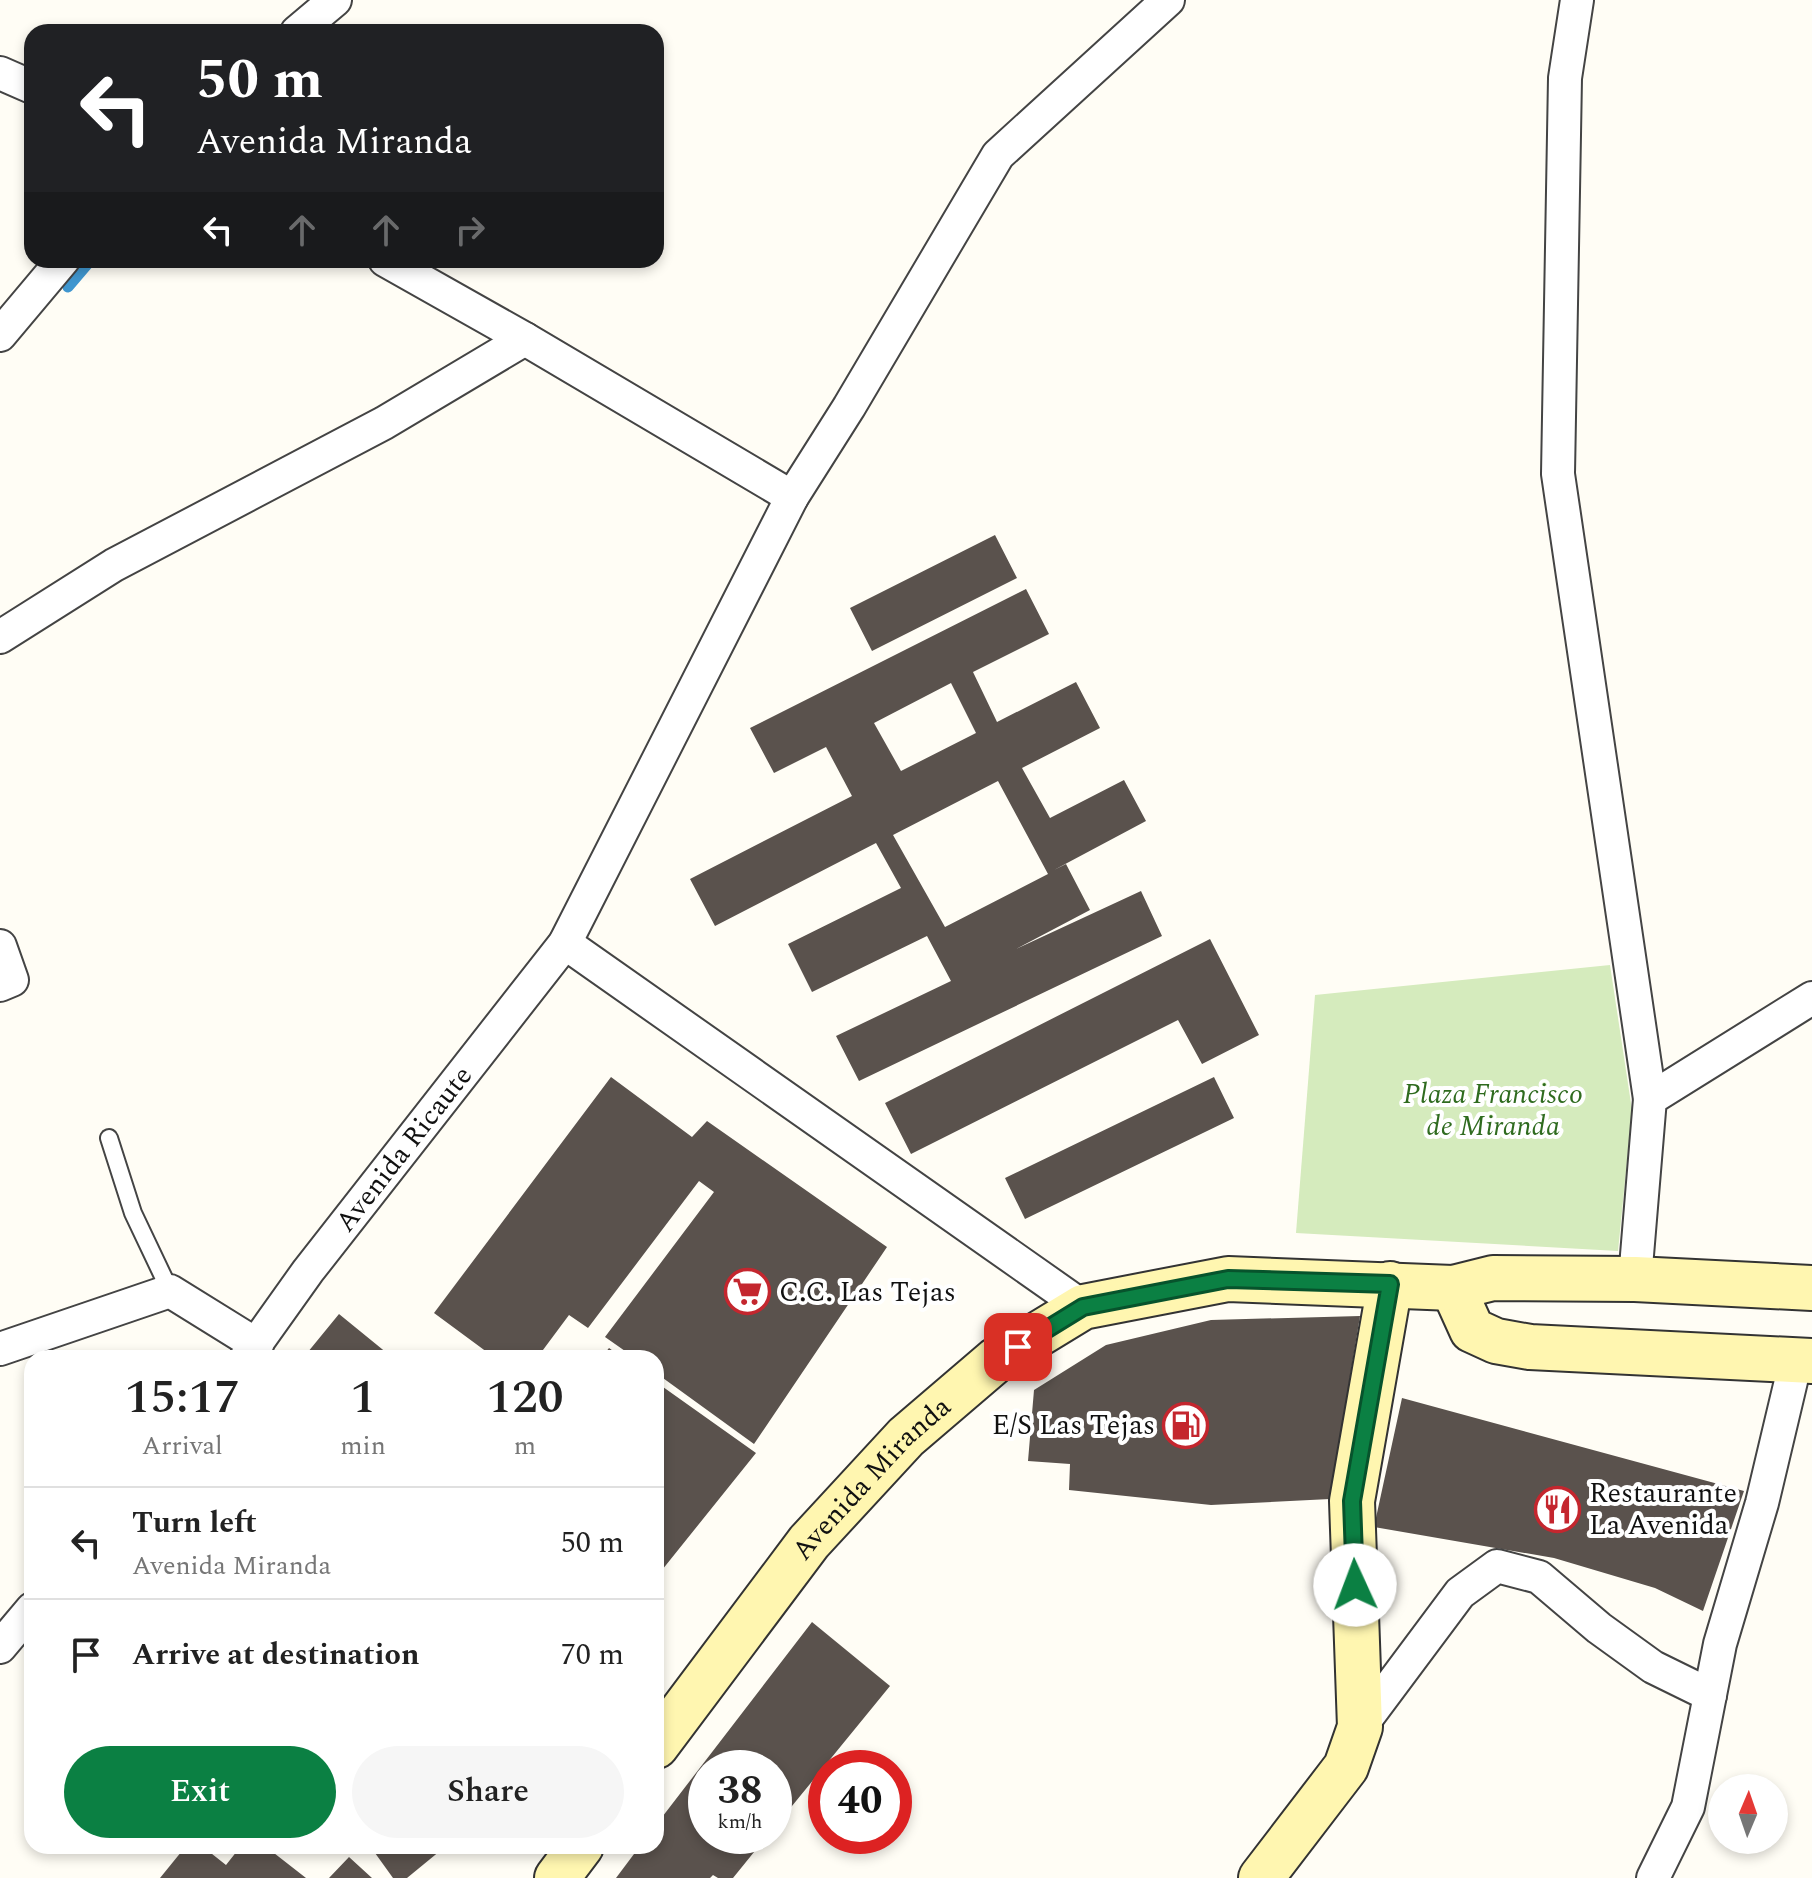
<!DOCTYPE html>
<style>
body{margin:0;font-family:Spectral,serif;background:#f6f6f6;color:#222;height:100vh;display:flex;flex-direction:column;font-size:30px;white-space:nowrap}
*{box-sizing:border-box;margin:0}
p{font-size:26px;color:#767676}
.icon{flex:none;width:44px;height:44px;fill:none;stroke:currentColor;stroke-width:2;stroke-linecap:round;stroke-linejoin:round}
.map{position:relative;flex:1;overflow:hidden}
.panel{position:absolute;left:24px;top:1350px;width:640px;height:504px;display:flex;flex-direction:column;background:#fff;border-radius:24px;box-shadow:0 4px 12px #0003}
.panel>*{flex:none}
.hud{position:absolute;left:24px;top:24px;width:640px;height:244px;border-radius:24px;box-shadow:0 4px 12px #0003;background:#202124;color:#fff;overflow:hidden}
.needle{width:52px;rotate:2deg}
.controls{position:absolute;left:1708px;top:1774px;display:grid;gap:16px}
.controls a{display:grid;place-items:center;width:80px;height:80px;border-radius:50%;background:#fff;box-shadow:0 4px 12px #0003;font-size:40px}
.speed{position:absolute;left:688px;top:1750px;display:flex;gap:16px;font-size:40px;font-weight:700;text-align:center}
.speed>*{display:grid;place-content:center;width:104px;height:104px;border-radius:50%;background:#fff;box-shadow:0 4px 12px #0003;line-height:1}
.speed small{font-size:20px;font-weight:400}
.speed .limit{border:12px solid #d22;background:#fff;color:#111}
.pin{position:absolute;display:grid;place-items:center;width:68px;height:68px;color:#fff;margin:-34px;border-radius:16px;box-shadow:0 4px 12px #0006}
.me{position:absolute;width:88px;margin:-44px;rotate:358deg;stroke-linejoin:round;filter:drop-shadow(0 0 6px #0008)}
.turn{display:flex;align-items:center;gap:28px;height:168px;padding:0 40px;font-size:36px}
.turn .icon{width:104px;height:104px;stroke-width:2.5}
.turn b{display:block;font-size:56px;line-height:68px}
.lanes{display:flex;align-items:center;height:76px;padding:0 40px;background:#0003;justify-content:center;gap:40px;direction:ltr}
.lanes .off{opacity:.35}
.eta{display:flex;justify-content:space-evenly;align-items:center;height:136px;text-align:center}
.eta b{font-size:48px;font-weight:600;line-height:56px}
.cta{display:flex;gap:16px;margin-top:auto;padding:16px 40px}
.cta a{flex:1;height:92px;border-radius:48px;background:#0b8043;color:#fff;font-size:32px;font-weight:600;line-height:92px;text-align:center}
.cta a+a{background:#f6f6f6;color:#222}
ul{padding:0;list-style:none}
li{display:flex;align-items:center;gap:24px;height:112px;padding:0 40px;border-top:2px solid #e0e0e0}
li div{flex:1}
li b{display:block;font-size:30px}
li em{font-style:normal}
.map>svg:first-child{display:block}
.green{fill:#d5ebbd}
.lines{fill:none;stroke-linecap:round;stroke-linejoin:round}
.stream{stroke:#3f96cf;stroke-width:11}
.building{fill:#5a524d;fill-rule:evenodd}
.lane-casing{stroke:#444;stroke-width:20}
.street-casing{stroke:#444;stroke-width:36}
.secondary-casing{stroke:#333;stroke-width:48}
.lane{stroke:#fff;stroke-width:16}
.street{stroke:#fff;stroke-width:32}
.secondary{stroke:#fff6b0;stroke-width:44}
.route-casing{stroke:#07532c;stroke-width:20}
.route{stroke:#0b8043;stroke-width:14}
.labels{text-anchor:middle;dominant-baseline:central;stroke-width:8;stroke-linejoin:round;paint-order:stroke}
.park-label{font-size:28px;font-style:italic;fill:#2f6b1f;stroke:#fff}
.street-label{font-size:28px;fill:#111;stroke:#fff}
.poi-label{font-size:28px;fill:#111;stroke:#fff;text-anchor:start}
</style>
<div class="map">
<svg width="1812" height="1878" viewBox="0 0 1812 1878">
<rect width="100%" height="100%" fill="#fffdf5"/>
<path class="green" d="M1610 965 1632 1110 1618 1251 1296 1233 1315 995Z"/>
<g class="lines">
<path class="stream" d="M68 287 91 260"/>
</g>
<path class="building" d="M995 535 1017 578 872 651 850 608Z
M1026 589 1049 634 973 672 997 722 1076 682 1100 728 1022 768 1050 818 1124 780 1146 821 1054 870 1066 864 1090 910 1016 949 1141 891 1162 936 859 1081 836 1036 951 981 927 936 812 992 788 944 901 888 876 843 715 926 690 879 852 796 826 747 774 773 750 728ZM951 683 976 733 901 771 874 723ZM998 781 1048 874 945 927 893 835Z
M1210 939 1259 1035 1202 1064 1178 1020 911 1154 885 1103Z
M611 1077 692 1137 707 1121 887 1247 754 1444 656 1373V1358H635L605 1337 714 1192 699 1181 588 1328 569 1315 537 1358H495L434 1313Z
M1214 1077 1234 1118 1025 1219 1005 1178Z
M339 1314 393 1358H303Z
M1360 1316 1330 1499 1211 1505 1069 1490 1070 1464 1028 1461 1034 1390 1106 1345 1211 1320Z
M609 1348 623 1358H601Z
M656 1382 756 1453 658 1575 656 1573Z
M1402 1398 1744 1491 1703 1611 1655 1588 1554 1558 1374 1527Z
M812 1622 890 1686 774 1828V1768H706V1836H767L733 1878H718L713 1875 710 1878H616L640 1846H656V1825Z
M186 1846H202L226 1865 241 1846H265L306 1878H160Z
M370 1846H446L407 1878H393Z
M349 1857 372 1878H329Z"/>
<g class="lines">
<defs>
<path id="lane" d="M109 1138 133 1213 170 1291"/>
<g id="street">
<path d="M1577 0 1565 78 1558 474 1650 1099"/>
<path d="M297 32 335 0"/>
<path d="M0 73 32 87"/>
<path d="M385 260 525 339 792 497"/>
<path d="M0 335 63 260"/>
<path d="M0 637 114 565 384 423 525 339"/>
<path d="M565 943 1083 1307"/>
<path d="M0 946 12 980 0 985"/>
<path d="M1635 1279 1650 1099 1812 998"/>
<path d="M0 1349 170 1291 257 1345"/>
<path id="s1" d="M246 1358 308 1271 565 943 792 497 849 407 998 155 1168 0"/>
<path d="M0 1647 32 1609"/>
<path d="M1360 1727 1460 1593 1497 1566 1539 1577 1599 1628 1653 1667 1710 1695"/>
<path d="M1653 1878 1688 1807 1720 1644 1762 1503 1796 1360"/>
</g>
<g id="secondary">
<path d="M1453 1288 1472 1330 1496 1341 1530 1347 1812 1361"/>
<path id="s2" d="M656 1746 809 1542 906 1437 996 1360 1083 1307 1228 1279 1453 1288 1493 1278 1635 1279 1812 1288"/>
<path d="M557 1878 581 1846"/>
<path d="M1261 1878 1346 1767 1360 1727 1352 1501 1390 1284"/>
</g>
</defs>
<use href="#lane" class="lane-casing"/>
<use href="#street" class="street-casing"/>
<use href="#secondary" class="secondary-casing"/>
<use href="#lane" class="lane"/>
<use href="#street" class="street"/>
<use href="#secondary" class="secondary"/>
</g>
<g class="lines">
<defs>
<path id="route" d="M1018 1347 1083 1307 1228 1279 1390 1284 1352 1501 1355 1585"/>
</defs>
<use href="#route" class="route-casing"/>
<use href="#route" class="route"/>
</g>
<defs>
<symbol id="supermarket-ring" viewBox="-11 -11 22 22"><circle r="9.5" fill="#fff" stroke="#c4262e" stroke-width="1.5"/><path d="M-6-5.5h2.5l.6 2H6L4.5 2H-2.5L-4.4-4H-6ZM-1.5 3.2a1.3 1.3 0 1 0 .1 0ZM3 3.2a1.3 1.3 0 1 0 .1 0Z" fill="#c4262e"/></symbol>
<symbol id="fuel-ring" viewBox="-11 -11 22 22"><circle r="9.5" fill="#fff" stroke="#c4262e" stroke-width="1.5"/><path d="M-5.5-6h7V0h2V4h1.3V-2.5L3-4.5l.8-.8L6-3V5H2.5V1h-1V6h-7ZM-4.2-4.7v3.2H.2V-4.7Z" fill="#c4262e"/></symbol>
<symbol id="restaurant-ring" viewBox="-11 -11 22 22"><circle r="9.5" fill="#fff" stroke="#c4262e" stroke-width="1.5"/><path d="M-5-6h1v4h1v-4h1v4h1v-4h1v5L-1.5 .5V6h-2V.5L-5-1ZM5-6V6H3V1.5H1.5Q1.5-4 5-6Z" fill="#c4262e"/></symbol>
</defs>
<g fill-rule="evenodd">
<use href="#supermarket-ring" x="722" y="1266" width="51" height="51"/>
<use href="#fuel-ring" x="1160" y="1400" width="51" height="51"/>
<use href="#restaurant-ring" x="1532" y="1484" width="51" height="51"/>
</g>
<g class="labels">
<g class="park-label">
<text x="1493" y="1094">Plaza Francisco<tspan x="1493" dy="32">de Miranda</tspan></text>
</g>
<g class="street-label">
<text stroke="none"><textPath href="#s1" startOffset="262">Avenida Ricaute</textPath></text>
<text stroke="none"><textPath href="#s2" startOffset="344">Avenida Miranda</textPath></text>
</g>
<g class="poi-label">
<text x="779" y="1292">C.C. Las Tejas</text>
<text x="1155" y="1425" text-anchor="end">E/S Las Tejas</text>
<text x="1589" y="1493">Restaurante<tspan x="1589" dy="32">La Avenida</tspan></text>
</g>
</g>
</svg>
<div class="controls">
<a><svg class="needle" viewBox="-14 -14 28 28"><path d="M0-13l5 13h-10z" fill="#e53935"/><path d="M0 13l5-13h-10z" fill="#767676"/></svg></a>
</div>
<div class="speed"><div>38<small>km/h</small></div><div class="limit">40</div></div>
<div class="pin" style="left:1018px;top:1347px;background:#d93025"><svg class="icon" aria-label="arrive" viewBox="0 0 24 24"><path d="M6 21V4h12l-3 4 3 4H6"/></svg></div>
<svg class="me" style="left:1355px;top:1585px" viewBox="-20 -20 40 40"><circle r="19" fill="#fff"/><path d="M0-13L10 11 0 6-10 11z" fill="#0b8043"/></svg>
<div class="hud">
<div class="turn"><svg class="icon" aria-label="left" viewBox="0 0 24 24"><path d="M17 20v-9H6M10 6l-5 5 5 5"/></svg><div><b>50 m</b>Avenida Miranda</div></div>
<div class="lanes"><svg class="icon" aria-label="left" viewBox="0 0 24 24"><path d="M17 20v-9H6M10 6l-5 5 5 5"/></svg><svg class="icon off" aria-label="ahead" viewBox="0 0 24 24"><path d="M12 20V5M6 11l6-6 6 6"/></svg><svg class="icon off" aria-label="ahead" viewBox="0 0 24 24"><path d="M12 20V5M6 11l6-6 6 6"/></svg><svg class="icon off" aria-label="right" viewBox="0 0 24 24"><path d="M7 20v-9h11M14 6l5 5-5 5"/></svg></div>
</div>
<section class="panel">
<div class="eta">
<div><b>15:17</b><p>Arrival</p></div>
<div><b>1</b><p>min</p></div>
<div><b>120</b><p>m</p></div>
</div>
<ul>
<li><svg class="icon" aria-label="left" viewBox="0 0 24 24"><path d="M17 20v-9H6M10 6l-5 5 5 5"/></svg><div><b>Turn left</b><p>Avenida Miranda</p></div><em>50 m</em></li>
<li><svg class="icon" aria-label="arrive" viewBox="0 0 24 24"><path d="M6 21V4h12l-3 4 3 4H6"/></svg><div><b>Arrive at destination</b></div><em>70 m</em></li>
</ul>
<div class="cta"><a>Exit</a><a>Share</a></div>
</section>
</div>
